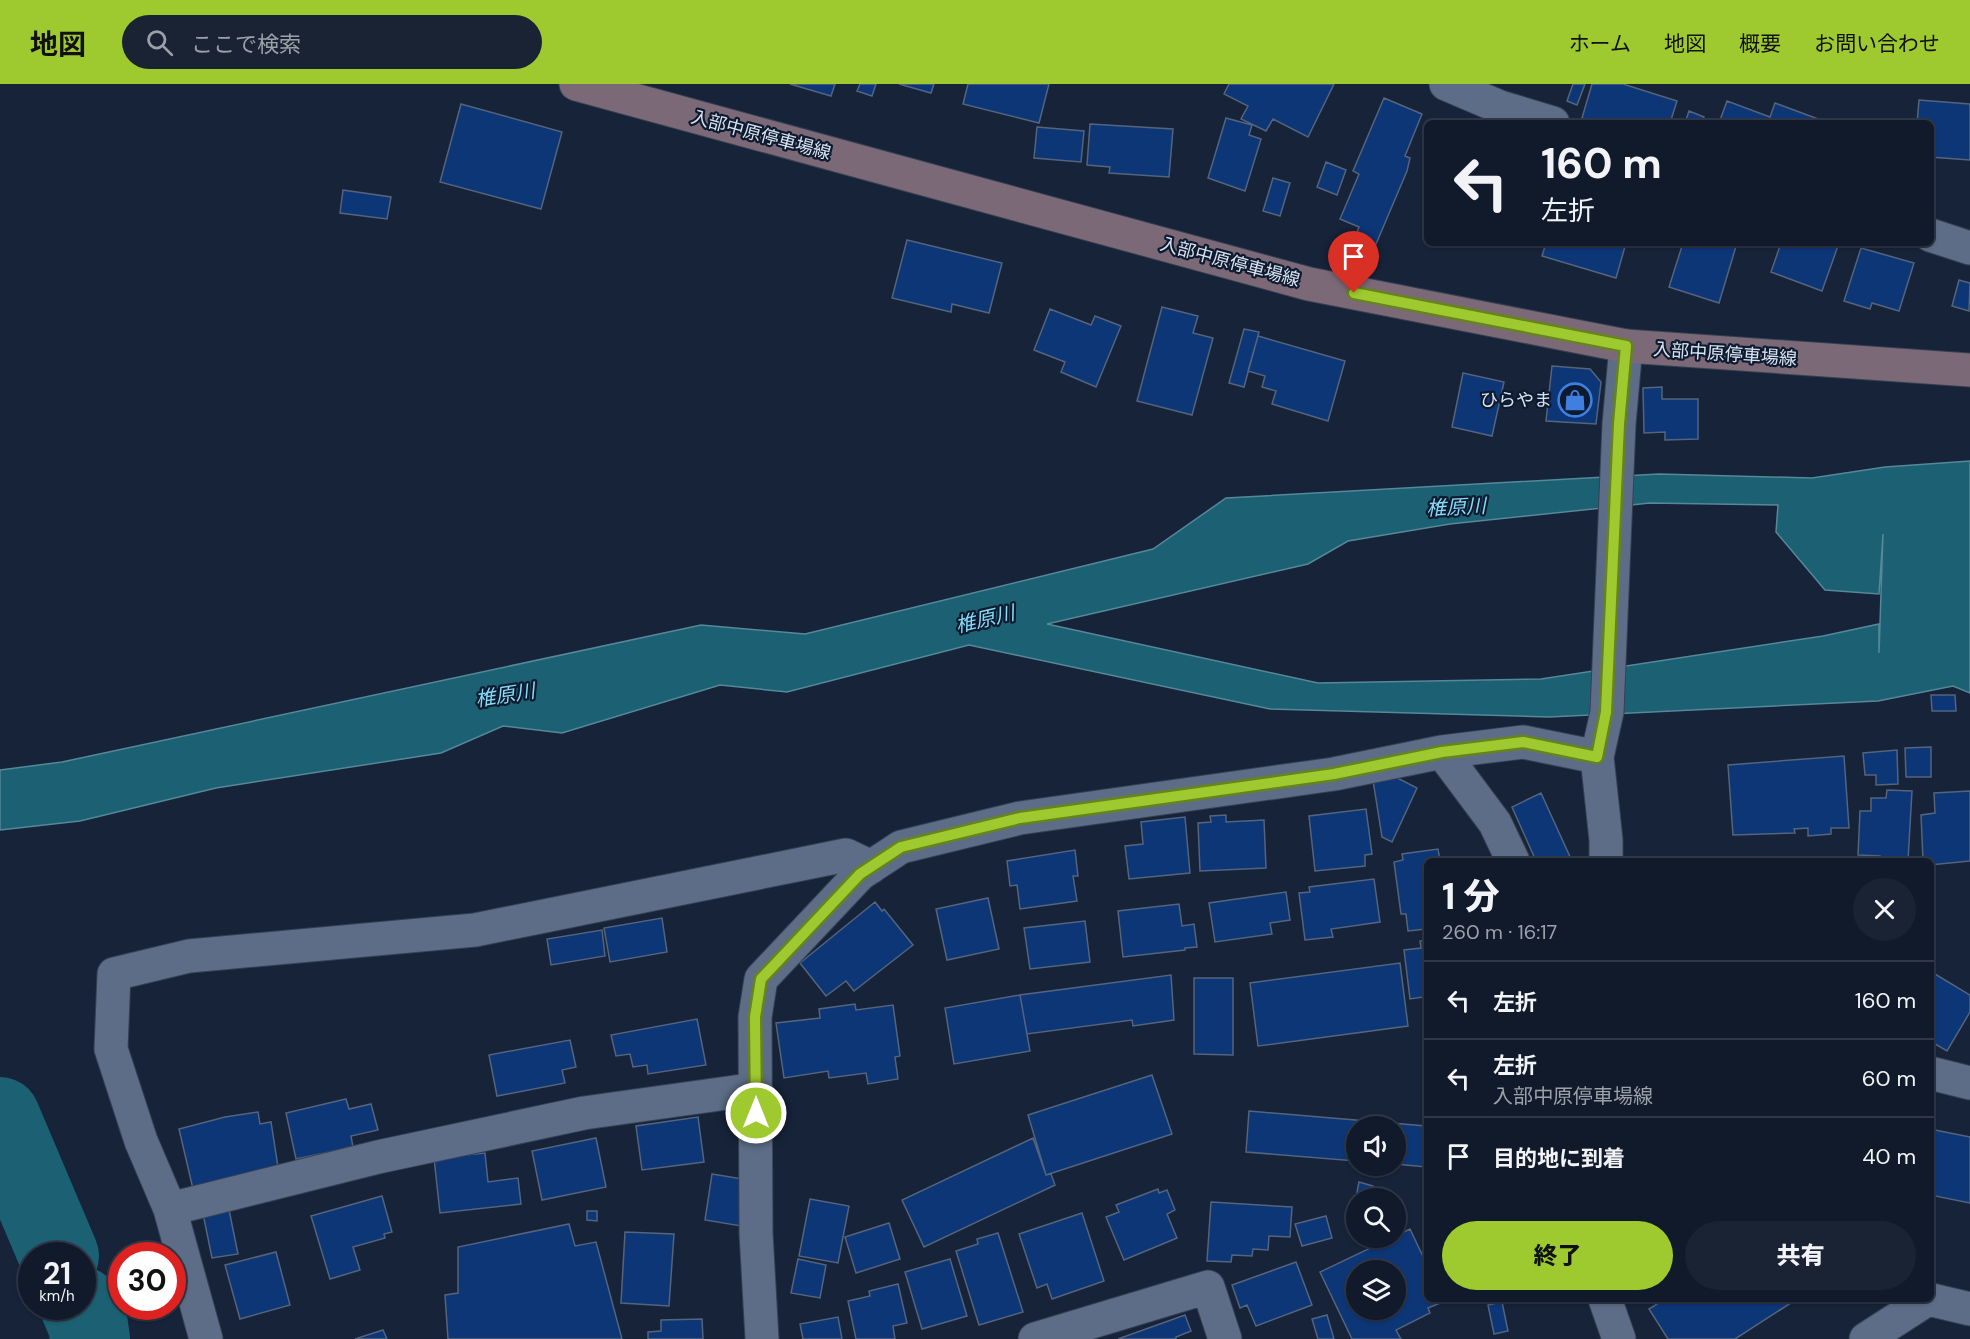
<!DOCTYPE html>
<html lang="ja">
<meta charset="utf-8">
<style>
body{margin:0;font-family:"DM Sans","Noto Sans JP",sans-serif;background:#192333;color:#f1f3f6;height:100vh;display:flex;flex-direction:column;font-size:22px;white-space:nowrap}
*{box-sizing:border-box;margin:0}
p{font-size:20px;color:#9ca1a9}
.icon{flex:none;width:33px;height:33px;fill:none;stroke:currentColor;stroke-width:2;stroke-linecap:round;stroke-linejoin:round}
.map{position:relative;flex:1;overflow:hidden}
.sheet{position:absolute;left:1424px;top:774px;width:510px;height:444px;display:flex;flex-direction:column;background:#101a2b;border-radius:9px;box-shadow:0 2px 4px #0004,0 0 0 2px #303847}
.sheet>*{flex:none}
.banner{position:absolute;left:1424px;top:36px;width:510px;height:126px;border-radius:9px;box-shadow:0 2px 4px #0004,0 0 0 2px #303847;background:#101a2b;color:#f1f3f6;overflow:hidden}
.controls{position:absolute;left:1346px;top:1032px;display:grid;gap:12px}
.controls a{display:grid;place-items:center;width:60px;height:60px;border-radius:50%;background:#101a2b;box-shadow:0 2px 4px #0004,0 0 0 2px #303847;font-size:30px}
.speed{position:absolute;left:18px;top:1158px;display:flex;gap:12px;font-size:30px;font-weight:700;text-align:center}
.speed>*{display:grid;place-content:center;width:78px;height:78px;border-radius:50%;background:#101a2b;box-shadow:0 2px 4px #0004,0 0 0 2px #303847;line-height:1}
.speed small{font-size:15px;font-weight:400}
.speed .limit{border:9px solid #d22;background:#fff;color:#111}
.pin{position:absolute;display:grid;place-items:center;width:51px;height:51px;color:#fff;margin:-62px -26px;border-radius:50% 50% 50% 0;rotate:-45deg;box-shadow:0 0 6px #0007}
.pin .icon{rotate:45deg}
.me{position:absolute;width:66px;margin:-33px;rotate:0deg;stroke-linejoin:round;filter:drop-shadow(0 0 4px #0008)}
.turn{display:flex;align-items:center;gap:21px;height:126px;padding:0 18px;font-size:27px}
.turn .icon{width:78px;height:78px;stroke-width:2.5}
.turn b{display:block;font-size:42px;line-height:51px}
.round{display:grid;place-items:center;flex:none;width:63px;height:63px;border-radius:32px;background:#192333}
.summary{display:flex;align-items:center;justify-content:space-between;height:102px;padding:0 18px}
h1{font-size:36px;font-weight:800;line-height:45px}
.cta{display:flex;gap:12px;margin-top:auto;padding:12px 18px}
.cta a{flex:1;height:69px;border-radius:36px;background:#9eca2f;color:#111;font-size:24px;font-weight:800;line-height:69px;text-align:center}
.cta a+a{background:#192333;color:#f1f3f6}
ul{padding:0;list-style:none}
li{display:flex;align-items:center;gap:18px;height:78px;padding:0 18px;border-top:2px solid #303847}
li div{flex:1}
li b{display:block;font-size:22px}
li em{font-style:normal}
header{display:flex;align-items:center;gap:36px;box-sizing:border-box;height:84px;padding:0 30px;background:#9eca2f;color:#111}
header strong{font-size:28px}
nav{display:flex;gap:33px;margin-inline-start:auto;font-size:21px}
.search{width:420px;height:54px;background:#192333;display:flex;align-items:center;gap:15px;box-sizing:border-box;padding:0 21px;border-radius:33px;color:#9ca1a9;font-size:22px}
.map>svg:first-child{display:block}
.water{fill:#1c6173;stroke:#589;stroke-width:1.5;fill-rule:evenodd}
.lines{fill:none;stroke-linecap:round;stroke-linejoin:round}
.river{stroke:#1c6173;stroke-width:80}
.building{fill:#0d3677;stroke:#54647d;stroke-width:1.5;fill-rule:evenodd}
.street-casing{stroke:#364052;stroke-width:35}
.secondary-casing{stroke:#364052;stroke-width:35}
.street{stroke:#5d6d87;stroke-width:33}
.secondary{stroke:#7c6977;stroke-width:33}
.route-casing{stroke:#67831f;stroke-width:15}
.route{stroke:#9eca2f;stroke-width:10}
.labels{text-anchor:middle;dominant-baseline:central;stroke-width:4.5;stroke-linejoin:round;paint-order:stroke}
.street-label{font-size:18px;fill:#d9e3f1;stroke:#0d1a2f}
.poi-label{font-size:18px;fill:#d9e3f1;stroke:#0d1a2f;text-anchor:end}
.water-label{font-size:20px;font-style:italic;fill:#86dbf5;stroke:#0d1a2f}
</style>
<header>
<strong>地図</strong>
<div class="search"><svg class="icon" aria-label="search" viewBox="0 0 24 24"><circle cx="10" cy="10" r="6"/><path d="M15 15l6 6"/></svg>ここで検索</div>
<nav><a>ホーム</a><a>地図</a><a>概要</a><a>お問い合わせ</a></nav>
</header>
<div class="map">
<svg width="1970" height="1255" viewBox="0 0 1970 1255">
<rect width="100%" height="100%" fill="#162339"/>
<path class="water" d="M1970 377V609L1953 602 1878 617 1549 633 1270 625 969 561 787 608 720 601 562 649 503 642 441 669 216 704 80 737 0 746V686L62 678 701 541 805 550 1153 465 1226 414 1659 390 1812 394 1885 383ZM1650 419 1778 421 1776 448 1825 506 1879 510 1883 450 1879 569V540L1823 552 1541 595 1318 599 1047 540 1308 480 1348 457 1450 440Z"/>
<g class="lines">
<path class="river" d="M0 1033 59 1172
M80 1222 88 1241 90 1255"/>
</g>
<path class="building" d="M790 0H835L831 12Z
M860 0H876L872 12 857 7Z
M899 0H934L931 9Z
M968 0H1049L1039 39 963 20Z
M1229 0H1334L1308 53 1273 35 1266 47 1241 35 1248 22 1224 10Z
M1573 0H1585L1577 21 1567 17Z
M1592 0H1623L1677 17 1670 39H1599L1582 34Z
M1384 14 1422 30 1405 72 1410 74 1407 87 1376 160 1356 151 1359 143 1340 135 1359 90 1353 87Z
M1919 16 1970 20V76L1930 73V39H1917Z
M1727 17 1770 33 1775 19 1829 39H1719Z
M461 20 562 48 541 125 440 98Z
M1689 27 1704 33 1702 39H1685Z
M1226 34 1252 41 1249 51 1261 55 1245 107 1208 94Z
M1090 40 1173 45 1169 93 1109 89 1110 83 1087 81Z
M1037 43 1084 47 1081 78 1034 74Z
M1326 78 1346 86 1337 111 1317 103Z
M1273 94 1290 99 1280 132 1263 127Z
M343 106 391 113 387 135 340 129Z
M907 156 1002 179 989 229 952 220 951 228 892 214Z
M1546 159H1626L1616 194 1542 172Z
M1683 159H1737L1719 219 1669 203Z
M1781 159H1839L1822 207 1771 188Z
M1861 164 1914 179 1899 227 1872 219 1870 225 1844 217Z
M1959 196 1970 199 1969 227 1952 222Z
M1162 223 1198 232 1193 249 1213 254 1192 331 1137 317Z
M1050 225 1091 241 1095 232 1121 242 1096 303 1061 288 1065 278 1034 266Z
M1244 245 1259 248 1244 303 1229 299Z
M1258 252 1345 277 1328 337 1272 320 1276 307 1262 303 1265 292 1248 287Z
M1552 282 1590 285 1601 298 1596 340 1546 337Z
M1463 289 1504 298 1492 352 1452 343Z
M1662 303V315H1698V355L1665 356V348L1644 349 1643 304Z
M1931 611H1955L1956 627H1932Z
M1931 663V693H1906L1905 664Z
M1897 666 1898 700 1876 701V691H1865L1863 669Z
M1844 672 1849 744H1831V750L1808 752V744L1794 745 1795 749 1733 751 1728 681Z
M1382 686 1417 704 1392 758 1382 753 1372 690Z
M1887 706 1912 707 1908 777H1880V772L1858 771 1860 727H1871V714H1886Z
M1970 707V777L1930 781V777H1923L1921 731 1935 729 1934 709Z
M1541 709 1571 775 1567 777H1536L1512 723Z
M1366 725 1372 770 1365 771V782L1315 787 1309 732Z
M1226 731V738L1264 736 1266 784 1200 787 1198 739 1211 738 1210 732Z
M1185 733 1190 789 1129 795 1125 762 1143 760 1141 738Z
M1438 765 1440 777H1426V845L1408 847 1406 830H1401L1394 778 1403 776 1402 770Z
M1075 766 1078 792H1073L1077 817 1020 825 1017 801 1010 802 1007 777Z
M1374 795 1380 838 1331 845 1333 853 1305 856 1299 809 1310 808 1309 803Z
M1286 808 1290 836 1270 839 1272 850 1215 858 1209 819Z
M988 814 999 865 947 876 936 825Z
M875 818 882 827 884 825 913 861 854 907 846 897 826 912 800 879Z
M1179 820 1182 842 1194 840 1197 863 1185 864V866L1123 873 1118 827Z
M662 834 667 868 610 878 604 844Z
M1085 837 1090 878 1030 885 1024 844Z
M602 846 605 872 551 881 547 855Z
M1426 856V921L1424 922 1423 913 1410 915 1404 866 1421 864 1420 857Z
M1400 879 1408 942 1258 962 1250 899Z
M1930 887 1970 911V928L1947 967 1930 957Z
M1171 891 1174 936 1133 942 1132 936 1027 950 1020 911Z
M1194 894H1233V971L1194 970Z
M1020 911 1030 967 954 980 945 924Z
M855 920 856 926 893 921 900 972 895 973 898 995 868 1000 866 989 829 994 828 987 784 994 776 939 820 934 819 925Z
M697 935 706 981 648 990 647 981 633 983 630 970 616 972 611 951Z
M570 956 576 983 562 986 565 999 497 1012 489 971Z
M1152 991 1172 1050 1046 1091 1028 1031Z
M346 1015 349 1025 371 1020 378 1046 351 1052 353 1063 296 1075 286 1029Z
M1249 1027 1426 1042V1083L1395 1080V1042H1356V1077L1246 1068Z
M258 1028 260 1040 271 1038 278 1083 193 1105 179 1045 225 1033Z
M698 1033 704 1078 642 1086 636 1042Z
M1930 1045 1970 1053V1119L1930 1111Z
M596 1054 606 1103 542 1116 532 1067Z
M1033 1054 1046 1091 1051 1090 1055 1101 924 1163 902 1116Z
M485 1069 488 1098 518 1094 521 1120 440 1129 434 1074Z
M712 1090 749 1096 741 1142 705 1136Z
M1359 1098 1373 1102 1370 1114 1356 1113Z
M1158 1105 1159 1109 1167 1106 1175 1126 1167 1130 1177 1154 1124 1176 1106 1133 1119 1128 1116 1121Z
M382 1112 392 1148 384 1150 385 1154 353 1163 360 1186 330 1195 311 1132Z
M810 1115 849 1122 838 1179 799 1172Z
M227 1116 238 1170 212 1174 201 1120Z
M1211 1118 1292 1123 1290 1153 1269 1152 1268 1166 1253 1165 1252 1172 1232 1171 1231 1178 1207 1177Z
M587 1127H597V1137L587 1136Z
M1082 1129 1104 1197 1052 1215 1047 1200 1037 1204 1019 1150Z
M1326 1132 1332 1154 1302 1162 1295 1140Z
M889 1139 900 1175 856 1189 845 1153Z
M569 1140 575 1162 596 1158 622 1255H448L445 1211 458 1209V1163Z
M1410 1145 1426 1179V1215H1444L1445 1217 1428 1224 1430 1229 1396 1246 1401 1255H1352L1320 1188ZM1356 1186H1395V1226H1356Z
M625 1148 674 1150 669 1222 621 1219Z
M998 1149 1023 1228 979 1241 956 1167 978 1160 977 1155Z
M276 1168 290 1221 240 1235 225 1181Z
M798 1175 826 1181 820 1214 791 1209Z
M950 1175 967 1232 922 1245 905 1188Z
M1296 1178 1312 1221 1256 1242 1247 1221 1240 1224 1232 1201Z
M898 1200 907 1239 893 1242 895 1255H856L848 1217 870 1212 869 1207Z
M1665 1215H1797L1735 1255H1668L1649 1225Z
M1502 1218 1508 1247 1494 1250 1488 1221Z
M1185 1231 1191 1247 1176 1253V1255H1118Z
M1327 1231 1334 1255H1318L1312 1235Z
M838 1233 842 1255H803L800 1240Z
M702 1235 703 1255H648V1248L661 1247V1236Z
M383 1246 387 1255H355Z"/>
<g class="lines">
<defs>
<path id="street" d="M1446 0 1500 23 1553 39
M1930 151 1970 164
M1442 668 1495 739 1513 777
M1597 673 1606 756V777
M1930 989 1970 999
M170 1125 141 1057 111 965 114 890 189 872 475 846 846 771 871 783
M1605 1215 1619 1255
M206 1255 170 1125 378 1073 584 1029 756 1005
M762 1255 756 1149 755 933 761 895 860 790 901 763 1020 734 1334 690 1442 668 1523 658 1597 673 1607 628 1619 340 1626 262
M1035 1255 1208 1203 1225 1255
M1866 1255 1928 1215 1970 1225"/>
<path id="secondary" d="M576 0 1309 200 1626 262 1970 286"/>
</defs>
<use href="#street" class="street-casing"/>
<use href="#secondary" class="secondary-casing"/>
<use href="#street" class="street"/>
<use href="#secondary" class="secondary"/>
</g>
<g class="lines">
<defs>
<path id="route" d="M756 1029 755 933 761 895 860 790 901 763 1020 734 1334 690 1442 668 1523 658 1597 673 1606 628 1619 340 1626 262 1354 209"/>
</defs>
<use href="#route" class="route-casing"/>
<use href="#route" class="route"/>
</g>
<defs>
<symbol id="shop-ring" viewBox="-11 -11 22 22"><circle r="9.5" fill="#0d1a2f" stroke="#3f7fe0" stroke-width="1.5"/><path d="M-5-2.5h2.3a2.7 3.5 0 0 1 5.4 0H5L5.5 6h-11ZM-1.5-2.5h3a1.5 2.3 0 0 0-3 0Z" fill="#3f7fe0"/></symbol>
</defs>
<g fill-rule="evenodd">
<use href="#shop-ring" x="1556" y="297" width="38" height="38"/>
</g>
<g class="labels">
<g class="street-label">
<text transform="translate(761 51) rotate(15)">入部中原停車場線</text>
<text transform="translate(1230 178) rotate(15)">入部中原停車場線</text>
<text transform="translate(1725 270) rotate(4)">入部中原停車場線</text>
</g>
<g class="poi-label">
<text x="1552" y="316">ひらやま</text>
</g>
<g class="water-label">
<text transform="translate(1456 423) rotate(-3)">椎原川</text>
<text transform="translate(985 535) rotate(-13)">椎原川</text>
<text transform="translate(505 611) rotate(-9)">椎原川</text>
</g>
</g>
</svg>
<div class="controls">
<a><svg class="icon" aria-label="sound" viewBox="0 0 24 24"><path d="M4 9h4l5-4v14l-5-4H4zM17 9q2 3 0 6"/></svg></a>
<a><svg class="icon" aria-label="search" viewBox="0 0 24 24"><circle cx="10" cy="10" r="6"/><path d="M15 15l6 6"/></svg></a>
<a><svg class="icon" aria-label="layers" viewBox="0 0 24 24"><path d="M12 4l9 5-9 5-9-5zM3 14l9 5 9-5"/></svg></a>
</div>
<div class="speed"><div>21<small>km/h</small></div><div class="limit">30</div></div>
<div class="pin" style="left:1354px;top:209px;background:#d93025"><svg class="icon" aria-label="arrive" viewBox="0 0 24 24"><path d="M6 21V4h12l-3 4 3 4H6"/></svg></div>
<svg class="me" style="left:756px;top:1029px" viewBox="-20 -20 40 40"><circle r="17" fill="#9eca2f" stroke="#fff" stroke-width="3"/><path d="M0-11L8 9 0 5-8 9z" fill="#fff"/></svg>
<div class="banner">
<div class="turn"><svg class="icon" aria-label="left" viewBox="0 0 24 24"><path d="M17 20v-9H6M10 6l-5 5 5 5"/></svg><div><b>160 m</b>左折</div></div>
</div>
<section class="sheet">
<div class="summary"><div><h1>1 分</h1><p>260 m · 16:17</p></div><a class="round"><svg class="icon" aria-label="close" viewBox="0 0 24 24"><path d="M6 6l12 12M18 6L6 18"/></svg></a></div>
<ul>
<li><svg class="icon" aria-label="left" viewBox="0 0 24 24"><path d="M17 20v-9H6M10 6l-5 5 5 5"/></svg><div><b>左折</b></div><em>160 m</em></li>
<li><svg class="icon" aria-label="left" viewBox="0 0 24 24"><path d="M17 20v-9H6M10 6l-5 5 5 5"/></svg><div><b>左折</b><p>入部中原停車場線</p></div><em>60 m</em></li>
<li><svg class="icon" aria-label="arrive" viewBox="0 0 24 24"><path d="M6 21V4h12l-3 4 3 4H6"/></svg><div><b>目的地に到着</b></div><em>40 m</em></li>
</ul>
<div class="cta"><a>終了</a><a>共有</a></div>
</section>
</div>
